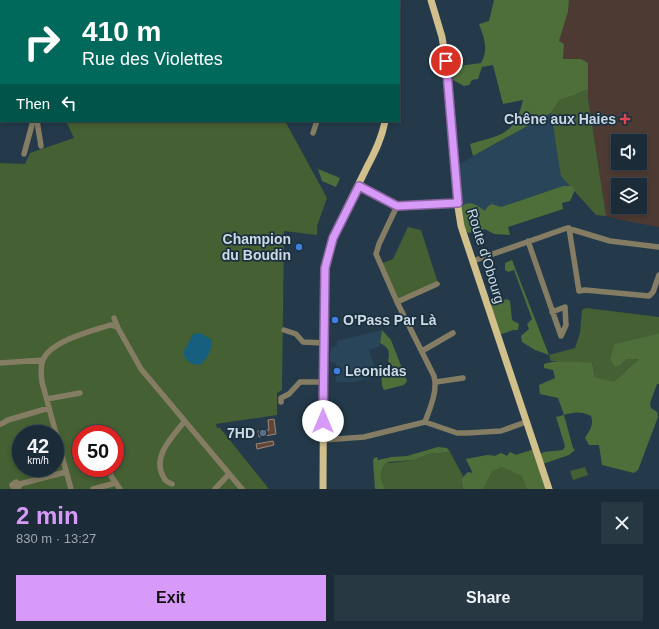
<!DOCTYPE html>
<meta charset="utf-8">
<style>
body{margin:0;font-family:Helvetica,sans-serif;background:#283843;color:#f1f3f6;height:100vh;display:flex;flex-direction:column;font-size:15px;white-space:nowrap}
*{box-sizing:border-box;margin:0}
p{font-size:13px;color:#a0a7ae}
.icon{flex:none;width:22px;height:22px;fill:none;stroke:currentColor;stroke-width:2;stroke-linecap:round;stroke-linejoin:round}
.map{position:relative;height:489px;overflow:hidden}
.panel{display:flex;flex-direction:column;background:#1b2c38;flex:1}
.panel>*{flex:none}
.guide{position:absolute;left:0px;top:0px;width:400px;height:122px;box-shadow:0 2px 6px #0003,0 0 0 1px #394853;background:#00695c;color:#fff;overflow:hidden}
.controls{position:absolute;left:611px;top:134px;display:grid;gap:8px}
.controls a{display:grid;place-items:center;width:36px;height:36px;border-radius:0px;background:#1b2c38;box-shadow:0 2px 6px #0003,0 0 0 1px #394853;font-size:20px}
.speed{position:absolute;left:12px;top:425px;display:flex;gap:8px;font-size:20px;font-weight:700;text-align:center}
.speed>*{display:grid;place-content:center;width:52px;height:52px;border-radius:50%;background:#1b2c38;box-shadow:0 2px 6px #0003,0 0 0 1px #394853;line-height:1}
.speed small{font-size:10px;font-weight:400}
.speed .limit{border:6px solid #d22;background:#fff;color:#111}
.pin{position:absolute;display:grid;place-items:center;width:34px;height:34px;color:#fff;margin:-17px;border:2px solid #fff;border-radius:50%;box-shadow:0 1px 4px #0007}
.me{position:absolute;width:44px;margin:-22px;rotate:0deg;stroke-linejoin:round;filter:drop-shadow(0 0 3px #0008)}
.turn{display:flex;align-items:center;gap:14px;height:84px;padding:0 16px;font-size:18px}
.turn .icon{width:52px;height:52px;stroke-width:2.5}
.turn b{display:block;font-size:28px;line-height:34px}
.then{display:flex;align-items:center;height:38px;padding:0 16px;background:#0003;gap:8px;font-size:15px}
.round{display:grid;place-items:center;flex:none;width:42px;height:42px;border-radius:0px;background:#283843}
.head{display:flex;align-items:center;justify-content:space-between;height:68px;padding:0 16px}
h1{font-size:24px;font-weight:700;line-height:30px;color:#d89af8}
.cta{display:flex;gap:8px;margin-top:auto;padding:8px 16px}
.cta a{flex:1;height:46px;border-radius:0px;background:#d89af8;color:#111;font-size:16px;font-weight:700;line-height:46px;text-align:center}
.cta a+a{background:#283843;color:#f1f3f6}
.map>svg:first-child{display:block}
.built{fill:#28455a}
.medical{fill:#4d3a32;fill-rule:evenodd}
.green{fill:#456032;fill-rule:evenodd}
.forest{fill:#4e6e3a}
.water{fill:#165f7f}
.lines{fill:none;stroke-linecap:round;stroke-linejoin:round}
.stream{stroke:#165f7f;stroke-width:1}
.building{fill:#5e4738;stroke:#a08676}
.minor{stroke:#847c63;stroke-width:5.5}
.major{stroke:#d1c08b;stroke-width:7}
.route-casing{stroke:#8c64a1;stroke-width:10}
.route{stroke:#d89af8;stroke-width:7}
.health-dot{fill:#e0444e;stroke:#1a303f;stroke-width:1.5}
.shop-dot{fill:#3f7fe0;stroke:#1a303f;stroke-width:1.5}
.service-dot{fill:#5c6f8a;stroke:#1a303f;stroke-width:1.5}
.labels{text-anchor:middle;dominant-baseline:central;stroke-width:3.5;stroke-linejoin:round;paint-order:stroke}
.poi-label{font-size:14px;font-weight:bold;fill:#ccd9e3;stroke:#1a303f;text-anchor:end}
.street-label{font-size:14px;fill:#ccd9e3;stroke:#1a303f}
</style>
<div class="map">
<svg width="659" height="489" viewBox="0 0 659 489">
<rect width="100%" height="100%" fill="#243a4a"/>
<path class="built" d="M588 89V98L606 216 596 215 572 186H563L501 207 492 204 483 230 468 233 462 220 458 165 551 113Z
M382 330 379 347 369 350 378 376 354 382H336V363L330 362V352L332 347 337 346V341Z"/>
<path class="medical" d="M569 0H659V227L621 220 606 216 588 98V63L581 59H563L564 44 559 41 568 12ZM618 141H640V163H618ZM618 185H640V207H618Z"/>
<path class="green" d="M588 89V98L606 216 596 215 561 176 551 113 560 100 575 95Z
M66 121H285L327 198 317 226V235L284 231 282 390 277 393V415L216 424 217 428H220L269 489H0V163L25 164 30 153 74 138ZM21 434H55V468H21ZM81 434H115V468H81Z
M408 227 421 230 437 280V284L397 302 380 264 393 259Z
M586 308 659 317V333L614 344 610 359 622 364 627 359 638 358 637 361C627 367 623 376 613 384L595 377 592 362 577 363 551 361 549 355 575 348 580 333 582 310Z
M535 449 549 489H480L466 459 488 455 495 456 501 453 507 456 510 452 516 455Z
M450 452 463 476 461 479 463 489H386C380 480 379 470 387 462L390 463 414 460 429 454Z
M585 467 588 475 573 480 570 471Z"/>
<path class="forest" d="M494 0H569L568 12 559 41 564 44 563 59H581L588 63V89L575 95 560 100 551 113 473 156 470 144C501 135 515 135 523 100L503 104 493 65 482 67 478 79 472 80 469 85 464 86 453 80 452 67 481 63C489 49 484 38 479 24L489 21Z
M318 169 340 178 336 187 322 181Z
M563 186H572L575 190 570 201 562 203 563 209 508 227 510 235 494 234 485 229 468 233 465 230 461 207C470 199 477 206 485 211L487 207 492 204 501 207Z
M512 260 549 355 535 350 522 342 521 336 529 329 527 324 532 319 514 270 508 272 505 270V263Z
M507 299 510 301 512 320 519 324 518 330H513L502 334 499 332 490 307 492 304Z
M382 330 391 340 407 381 404 385 384 390 382 386 381 374 393 371 394 368 388 361C390 351 389 348 380 343Z
M659 333V384H657L650 403 651 408 657 412 658 417 638 470 634 473 602 465 599 445H589L585 438C590 430 594 425 591 416 582 411 573 412 564 415L573 448 575 450 569 455 540 465 549 489H527L522 476 502 467 492 471 483 489H463L461 479 468 472 473 473 466 459 488 455 495 456 501 453 507 456 510 452 516 455 535 449 540 454 544 452 563 450 565 446 556 417 564 415 558 398 540 394 539 385 555 378 553 370 544 368V364C558 359 577 363 592 362L595 377 614 382C623 375 628 367 637 361L638 359H627L622 364 615 367 610 359 614 344Z
M438 447 447 448 450 452 429 454 414 460 387 462C379 470 380 480 386 489H375L373 461 374 458 377 457 378 460 392 457 407 456Z"/>
<path class="water" d="M200 333 212 340C212 350 207 359 200 365 190 365 186 361 183 353L193 334Z"/>
<g class="lines">
<path class="stream" d="M139 0 140 1"/>
</g>
<path class="building" d="M274 419 276 434 259 437 258 431 269 430 268 420Z
M273 441 274 445 257 449 256 444Z"/>
<g class="lines">
<path class="minor" d="M12 0V1
M253 0V1
M300 0V1
M37 121 41 146
M313 133 317 121
M24 154 33 121
M359 186 397 206 458 203
M397 206 379 244 376 254 397 302 434 376C438 391 430 408 425 422
M569 228 579 291 585 290 649 296 653 292 659 275
M528 241 561 336 566 325 565 307 552 312
M473 261 567 228 610 241 659 247
M397 302 437 284
M114 318 118 328
M284 330 296 334 303 342 324 343
M422 351 453 333
M0 363 43 360
M436 382 463 378
M47 399 80 393
M281 402V398L289 394 300 382H323
M1 424 8 420 49 408
M323 440 364 437 425 422 457 433H467L501 431 526 422
M115 453 119 449
M110 468 111 476 120 489
M20 484 66 472
M172 484C167 482 165 481 163 476 152 456 173 436 184 422
M15 489 12 485 16 482 20 485 17 489
M71 489 42 382C41 375 40 367 43 360 50 341 92 331 110 325L115 326 118 328 141 369 242 489
M93 489 116 483
M215 489 229 474"/>
<path class="major" d="M390 0V1
M431 0 442 37 446 61 457 201 461 226 549 489
M323 489 324 285C325 242 349 205 367 167 375 152 382 138 385 121"/>
</g>
<g class="lines">
<defs>
<path id="route" d="M323 421 325 268 333 238 359 186 397 206 458 203 446 61"/>
</defs>
<use href="#route" class="route-casing"/>
<use href="#route" class="route"/>
</g>
<path class="health-dot" d="M623 113h4v4h4v4h-4v4h-4v-4h-4v-4h4z"/>
<g class="shop-dot">
<circle cx="299" cy="247" r="4"/>
<circle cx="335" cy="320" r="4"/>
<circle cx="337" cy="371" r="4"/>
</g>
<circle class="service-dot" cx="263" cy="433" r="4"/>
<g class="labels">
<g class="poi-label">
<text x="616" y="119">Chêne aux Haies</text>
<text x="291" y="239">Champion<tspan x="291" dy="16">du Boudin</tspan></text>
<text x="343" y="320" text-anchor="start">O'Pass Par Là</text>
<text x="345" y="371" text-anchor="start">Leonidas</text>
<text x="255" y="433">7HD</text>
</g>
<g class="street-label">
<text transform="translate(486 256) rotate(73)">Route d'Obourg</text>
</g>
</g>
</svg>
<div class="controls">
<a><svg class="icon" aria-label="sound" viewBox="0 0 24 24"><path d="M4 9h4l5-4v14l-5-4H4zM17 9q2 3 0 6"/></svg></a>
<a><svg class="icon" aria-label="layers" viewBox="0 0 24 24"><path d="M12 4l9 5-9 5-9-5zM3 14l9 5 9-5"/></svg></a>
</div>
<div class="speed"><div>42<small>km/h</small></div><div class="limit">50</div></div>
<div class="pin" style="left:446px;top:61px;background:#d93025"><svg class="icon" aria-label="arrive" viewBox="0 0 24 24"><path d="M6 21V4h12l-3 4 3 4H6"/></svg></div>
<svg class="me" style="left:323px;top:421px" viewBox="-20 -20 40 40"><circle r="19" fill="#fff"/><path d="M0-13L10 11 0 6-10 11z" fill="#d89af8"/></svg>
<div class="guide">
<div class="turn"><svg class="icon" aria-label="right" viewBox="0 0 24 24"><path d="M7 20v-9h11M14 6l5 5-5 5"/></svg><div><b>410 m</b>Rue des Violettes</div></div>
<div class="then">Then<svg class="icon" aria-label="left" viewBox="0 0 24 24"><path d="M17 20v-9H6M10 6l-5 5 5 5"/></svg></div>
</div>
</div>
<section class="panel">
<div class="head"><div><h1>2 min</h1><p>830 m · 13:27</p></div><a class="round"><svg class="icon" aria-label="close" viewBox="0 0 24 24"><path d="M6 6l12 12M18 6L6 18"/></svg></a></div>
<div class="cta"><a>Exit</a><a>Share</a></div>
</section>
